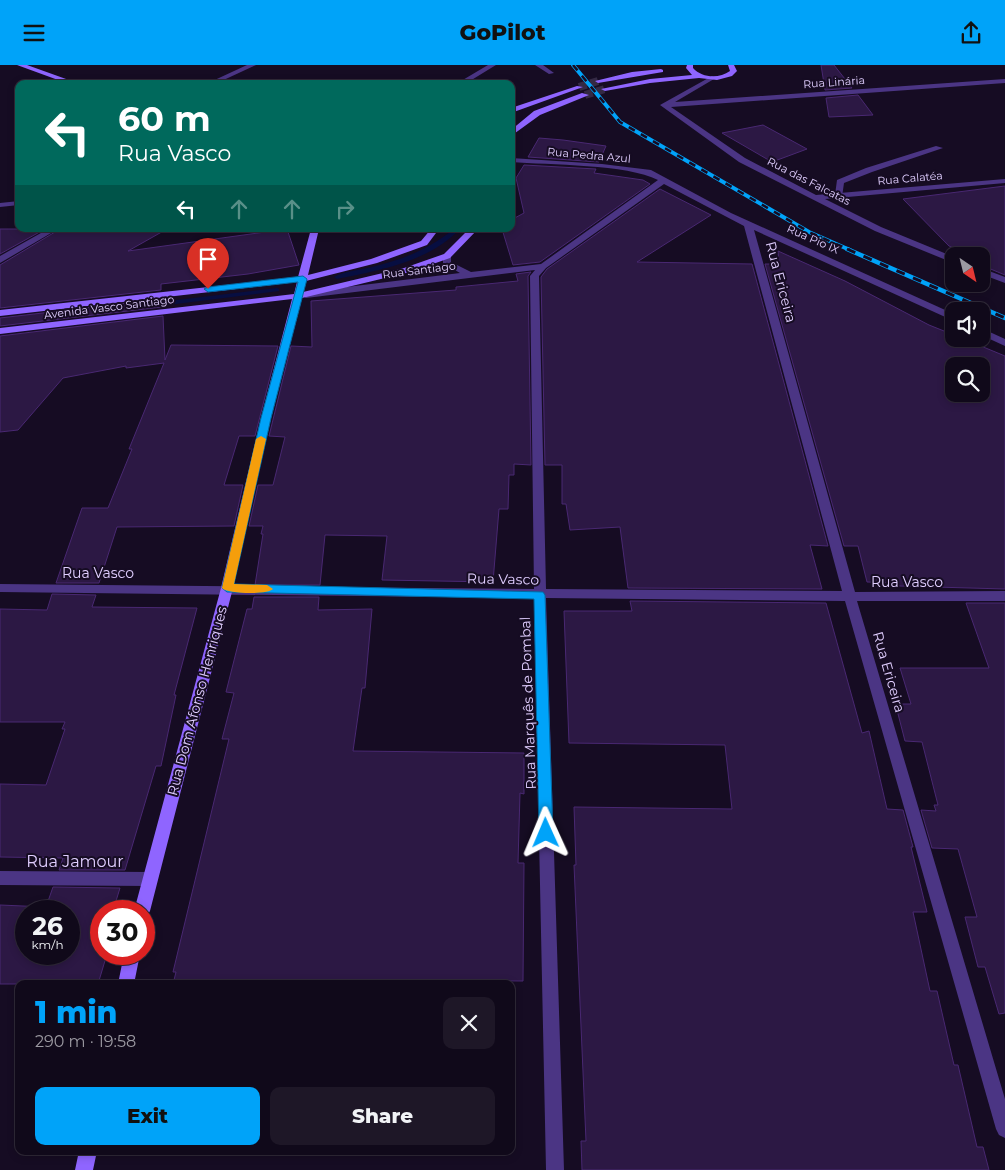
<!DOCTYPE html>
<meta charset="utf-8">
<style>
body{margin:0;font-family:Montserrat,sans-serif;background:#1e1727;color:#f1f3f6;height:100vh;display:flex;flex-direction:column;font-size:19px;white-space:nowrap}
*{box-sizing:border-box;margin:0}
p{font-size:16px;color:#9c9aa2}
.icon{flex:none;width:28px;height:28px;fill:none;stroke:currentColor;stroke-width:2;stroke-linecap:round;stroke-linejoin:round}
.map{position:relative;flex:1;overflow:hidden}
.drawer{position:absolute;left:15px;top:915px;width:500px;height:175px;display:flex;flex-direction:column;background:#10091a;border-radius:10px;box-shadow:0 2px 8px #0003,0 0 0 1px #302a39}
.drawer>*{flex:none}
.banner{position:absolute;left:15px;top:15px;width:500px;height:152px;border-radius:10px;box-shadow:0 2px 8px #0003,0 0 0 1px #302a39;background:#00695c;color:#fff;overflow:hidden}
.needle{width:32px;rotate:145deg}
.fabs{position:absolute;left:945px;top:182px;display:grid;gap:10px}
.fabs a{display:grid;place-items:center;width:45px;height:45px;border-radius:10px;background:#10091a;box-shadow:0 2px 8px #0003,0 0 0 1px #302a39;font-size:25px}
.speed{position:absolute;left:15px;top:835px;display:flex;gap:10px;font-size:25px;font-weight:700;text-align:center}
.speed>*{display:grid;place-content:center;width:65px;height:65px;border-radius:50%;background:#10091a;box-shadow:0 2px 8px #0003,0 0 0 1px #302a39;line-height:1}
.speed small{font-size:12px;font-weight:400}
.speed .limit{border:8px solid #d22;background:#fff;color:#111}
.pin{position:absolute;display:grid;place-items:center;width:42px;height:42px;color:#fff;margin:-51px -21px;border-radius:50% 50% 50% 0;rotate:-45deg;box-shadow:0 0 5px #0007}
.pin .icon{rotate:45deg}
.me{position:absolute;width:55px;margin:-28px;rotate:359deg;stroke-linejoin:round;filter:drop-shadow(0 0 4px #0008)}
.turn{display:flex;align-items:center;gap:18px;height:105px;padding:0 20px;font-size:22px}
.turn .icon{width:65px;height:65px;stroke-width:2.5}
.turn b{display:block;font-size:35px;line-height:42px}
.lanes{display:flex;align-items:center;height:48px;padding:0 20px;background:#0003;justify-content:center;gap:25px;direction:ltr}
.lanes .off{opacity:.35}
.round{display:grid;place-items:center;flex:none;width:52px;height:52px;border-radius:10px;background:#1e1727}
.overview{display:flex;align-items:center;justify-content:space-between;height:85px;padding:0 20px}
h1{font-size:30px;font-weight:800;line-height:38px;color:#00a3f9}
.button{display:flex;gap:10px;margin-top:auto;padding:10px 20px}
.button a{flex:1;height:58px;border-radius:10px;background:#00a3f9;color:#111;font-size:20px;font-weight:800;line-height:58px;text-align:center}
.button a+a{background:#1e1727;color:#f1f3f6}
header{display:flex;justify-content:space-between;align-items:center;height:65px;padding:0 20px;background:#00a3f9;color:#111;font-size:22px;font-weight:800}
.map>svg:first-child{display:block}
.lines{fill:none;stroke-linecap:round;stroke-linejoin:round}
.stream{fill:#070e41;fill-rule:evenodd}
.building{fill:#2c1844;stroke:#492872;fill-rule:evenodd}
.secondary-tunnel{stroke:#342944;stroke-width:8;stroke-dasharray:8 4;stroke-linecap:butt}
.lane{fill:#4b3584;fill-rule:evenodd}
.street{fill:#4b3584;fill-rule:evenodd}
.secondary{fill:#8f65ff;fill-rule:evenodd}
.rail-far1-casing{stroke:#00a3f9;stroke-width:4}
.rail-casing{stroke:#00a3f9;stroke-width:4.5}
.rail-far1{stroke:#160c23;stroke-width:2.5;stroke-dasharray:7;stroke-linecap:butt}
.rail{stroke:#160c23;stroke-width:3;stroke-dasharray:9;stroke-linecap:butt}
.route{fill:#00a3f9;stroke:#006aa2}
.slow{fill:#f59e0b}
.labels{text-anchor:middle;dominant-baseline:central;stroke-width:4;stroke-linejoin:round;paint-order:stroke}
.far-street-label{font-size:11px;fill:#e0ceff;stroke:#160c23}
.street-label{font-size:14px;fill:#e0ceff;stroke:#160c23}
.near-street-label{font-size:16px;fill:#e0ceff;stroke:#160c23}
</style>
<header><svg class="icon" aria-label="menu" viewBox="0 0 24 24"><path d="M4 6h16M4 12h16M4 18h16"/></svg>GoPilot<svg class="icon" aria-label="share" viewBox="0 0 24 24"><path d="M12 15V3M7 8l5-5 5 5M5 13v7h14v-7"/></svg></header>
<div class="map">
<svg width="1005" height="1105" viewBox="0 0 1005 1105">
<rect width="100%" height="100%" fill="#160c23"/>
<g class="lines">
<path class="stream" d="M454 164H460C428 197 380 205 337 214L334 212C344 206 360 205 372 202 402 195 429 184 454 164Z
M277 223 279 224V226L152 242 149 240 152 238Z"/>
</g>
<path class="building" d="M821 0H834L852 23 825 25Z
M858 30 873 50 829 52 826 33Z
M763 60 807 84 772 97 722 68Z
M539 73 563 75 606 81 599 97 528 92Z
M524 100 596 104 594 108 643 115 650 119 540 197 513 200 502 164H511V155L524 148 516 113Z
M1005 121V210L981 200V191H974L949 181 903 134Z
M660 124 711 150 637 197 752 199 828 481 810 480 822 524 628 523 620 462 570 465 566 439H562V400H545L541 212 547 204Z
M0 164H45L0 189Z
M60 164H167L128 186 287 164 299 200 248 209 161 219V225L0 243V200Z
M778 186 845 216 929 260 954 270V274H964L1005 291V524L899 521 898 518 867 517 858 481H844L765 199H779ZM954 301H981V329H954Z
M531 207 528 211 531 400 514 399V410H509L508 444H499L493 517 382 515 387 471 325 470 320 520H255L263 469H261L263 461H249L258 420H273L285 372 269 371 291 281 312 282 311 236 456 225V222L518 216 516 209Z
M162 234V242L0 261V253Z
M163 251 165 295 171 280 278 281 255 371H239L224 420H243L234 461 117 462 99 518H56L82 443H108L132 384H129L164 298 126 303V301L63 313 18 365 0 367V271Z
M52 529 96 530 92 542 197 543 174 630H176L161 701H156L125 805H59L63 793 0 792V719L46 720 65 664H62L65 657H0V544L47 545Z
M254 532H319L318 545 372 544 365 623H362L353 686 524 688V729L520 728 518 798H524L523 916 406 915V919H173L176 907H173L229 674H222L234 628 226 627 247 544H252Z
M630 536 826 538 862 668 869 666 887 744 903 745 913 782H911L927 847H913L930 926H937L954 1000H958L977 1082H983L989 1105H582L581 1076H586L574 800H576L574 742 732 744 725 680 569 678 564 546H632Z
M966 538H1005V948L999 949 985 902H978L965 852H977L958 784 932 783 921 745 936 746 934 740H938L922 677 905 676 897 645H903L901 639H911L900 603H989Z
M53 822 120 823 116 836H122L119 846H101V889H107L98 919H0V840L46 842ZM26 846H69V889H26Z"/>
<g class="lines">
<path class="secondary-tunnel" d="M579 22 598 16
M585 30 605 24"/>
<path class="lane" d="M936 81 943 83 872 107 844 118 842 132 835 130 837 115 866 103Z"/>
<path class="street" d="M247 0H256L215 19H206Z
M488 0H496L465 19H456Z
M535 0H543L554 8 549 9Z
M712 11 715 13 714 14 675 37 1005 14V18L671 42 745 93 816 130 1005 114V118L825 134 881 162 954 192V198L951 197 875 166 739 97 660 40Z
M511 93 602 99 651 105 731 148 954 249V256L754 165 855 527 1005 526V536H857L1005 1034V1073L999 1070 996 1064 845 536 546 533 564 1105H546L534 533 0 527V519L534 524 530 211 535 205 306 233 301 230 306 227 460 208 443 198V191L447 188 451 191V197L471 207 541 199 658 115C627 99 549 100 511 97ZM664 119 744 161 842 526 546 524 539 211 546 203Z
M19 136V140L0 142V138Z
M48 164H58L0 198V191Z
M981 203 1005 212V218L981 209Z
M981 263 1005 274V281L981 270Z
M0 806 149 807 154 809 157 814 154 819 149 821 0 820Z"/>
<path class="secondary" d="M17 0H27L80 19H69Z
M687 0H693V3C702 13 719 14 730 6L728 0H734L737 6 732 11 717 15 699 13 650 18 605 26 601 24 650 14 692 10 686 3Z
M661 4 663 5V7L598 18 595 16 632 7Z
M577 21 583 22 511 48V43Z
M582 28 589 30 540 50 511 71V65L534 46Z
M311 164H319L308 210 371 194 421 176 431 164H439L427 180 377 198 306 216 303 227 404 203 444 189 469 164H478L450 193 410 207 302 233 271 353 233 523 150 846 147 851 144 853V846H134L221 523 261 353 292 234 0 269V263L294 229 297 217 0 251V245L298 212Z
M124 889H140L134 919H118Z
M79 1086H97L93 1105H75Z"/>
<defs>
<path id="rail-far1" d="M573 0 620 57 809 167 850 185"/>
<path id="rail" d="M847 184 1005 253"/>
</defs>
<use href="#rail-far1" class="rail-far1-casing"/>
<use href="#rail" class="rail-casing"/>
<use href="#rail-far1" class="rail-far1"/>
<use href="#rail" class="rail"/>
</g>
<path class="route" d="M303 211 307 214 271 353 234 519 543 527 545 530 553 768 551 772 546 774 541 772 539 768 534 534 227 527 222 523 261 353 298 217 208 227 204 224 208 222Z"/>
<path class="slow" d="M261 371 266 374 234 519 267 520 273 524C268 530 227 529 222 523L256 374Z"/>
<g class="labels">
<g class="far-street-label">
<text transform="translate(834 17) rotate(-4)">Rua Linária</text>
<text transform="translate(589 90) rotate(5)">Rua Pedra Azul</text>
<text transform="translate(910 113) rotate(-5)">Rua Calatéa</text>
<text transform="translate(809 116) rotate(27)">Rua das Falcatas</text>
<text transform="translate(813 174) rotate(24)">Rua Pio IX</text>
<text transform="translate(419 205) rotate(-7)">Rua Santiago</text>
<text transform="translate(109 242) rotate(-7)">Avenida Vasco Santiago</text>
</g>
<g class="street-label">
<text transform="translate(781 217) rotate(75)">Rua Ericeira</text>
<text x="98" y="508">Rua Vasco</text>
<text transform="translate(503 514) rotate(1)">Rua Vasco</text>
<text x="907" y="517">Rua Vasco</text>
<text transform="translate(889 607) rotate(74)">Rua Ericeira</text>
<text transform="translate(197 636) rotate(-75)">Rua Dom Afonso Henriques</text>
<text transform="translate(528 638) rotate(-92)">Rua Marquês de Pombal</text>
</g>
<g class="near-street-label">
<text x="75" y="796">Rua Jamour</text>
</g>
</g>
</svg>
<div class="fabs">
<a><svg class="needle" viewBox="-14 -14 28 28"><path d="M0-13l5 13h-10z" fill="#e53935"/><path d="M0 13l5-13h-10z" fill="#9c9aa2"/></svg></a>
<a><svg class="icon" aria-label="sound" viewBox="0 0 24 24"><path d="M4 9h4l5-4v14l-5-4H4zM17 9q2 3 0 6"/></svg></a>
<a><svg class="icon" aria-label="search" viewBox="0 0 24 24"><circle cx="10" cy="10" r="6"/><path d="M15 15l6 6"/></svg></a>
</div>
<div class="speed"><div>26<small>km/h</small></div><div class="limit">30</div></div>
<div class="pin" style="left:208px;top:224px;background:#d93025"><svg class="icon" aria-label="arrive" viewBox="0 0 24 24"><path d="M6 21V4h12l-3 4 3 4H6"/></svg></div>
<svg class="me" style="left:546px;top:768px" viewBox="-20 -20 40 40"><path d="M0-17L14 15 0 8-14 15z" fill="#00a3f9" stroke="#fff" stroke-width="4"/></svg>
<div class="banner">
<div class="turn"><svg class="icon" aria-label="left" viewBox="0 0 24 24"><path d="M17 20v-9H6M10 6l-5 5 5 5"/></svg><div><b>60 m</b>Rua Vasco</div></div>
<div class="lanes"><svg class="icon" aria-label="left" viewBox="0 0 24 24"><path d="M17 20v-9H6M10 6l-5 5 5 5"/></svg><svg class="icon off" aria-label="ahead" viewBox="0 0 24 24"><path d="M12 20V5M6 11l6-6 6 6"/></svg><svg class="icon off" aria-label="ahead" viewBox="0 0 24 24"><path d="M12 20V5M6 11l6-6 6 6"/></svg><svg class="icon off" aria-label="right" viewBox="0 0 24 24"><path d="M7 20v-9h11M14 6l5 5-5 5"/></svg></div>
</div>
<section class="drawer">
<div class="overview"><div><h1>1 min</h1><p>290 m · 19:58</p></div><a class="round"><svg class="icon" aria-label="close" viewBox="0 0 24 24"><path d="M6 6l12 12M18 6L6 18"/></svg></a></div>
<div class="button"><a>Exit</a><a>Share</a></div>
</section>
</div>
